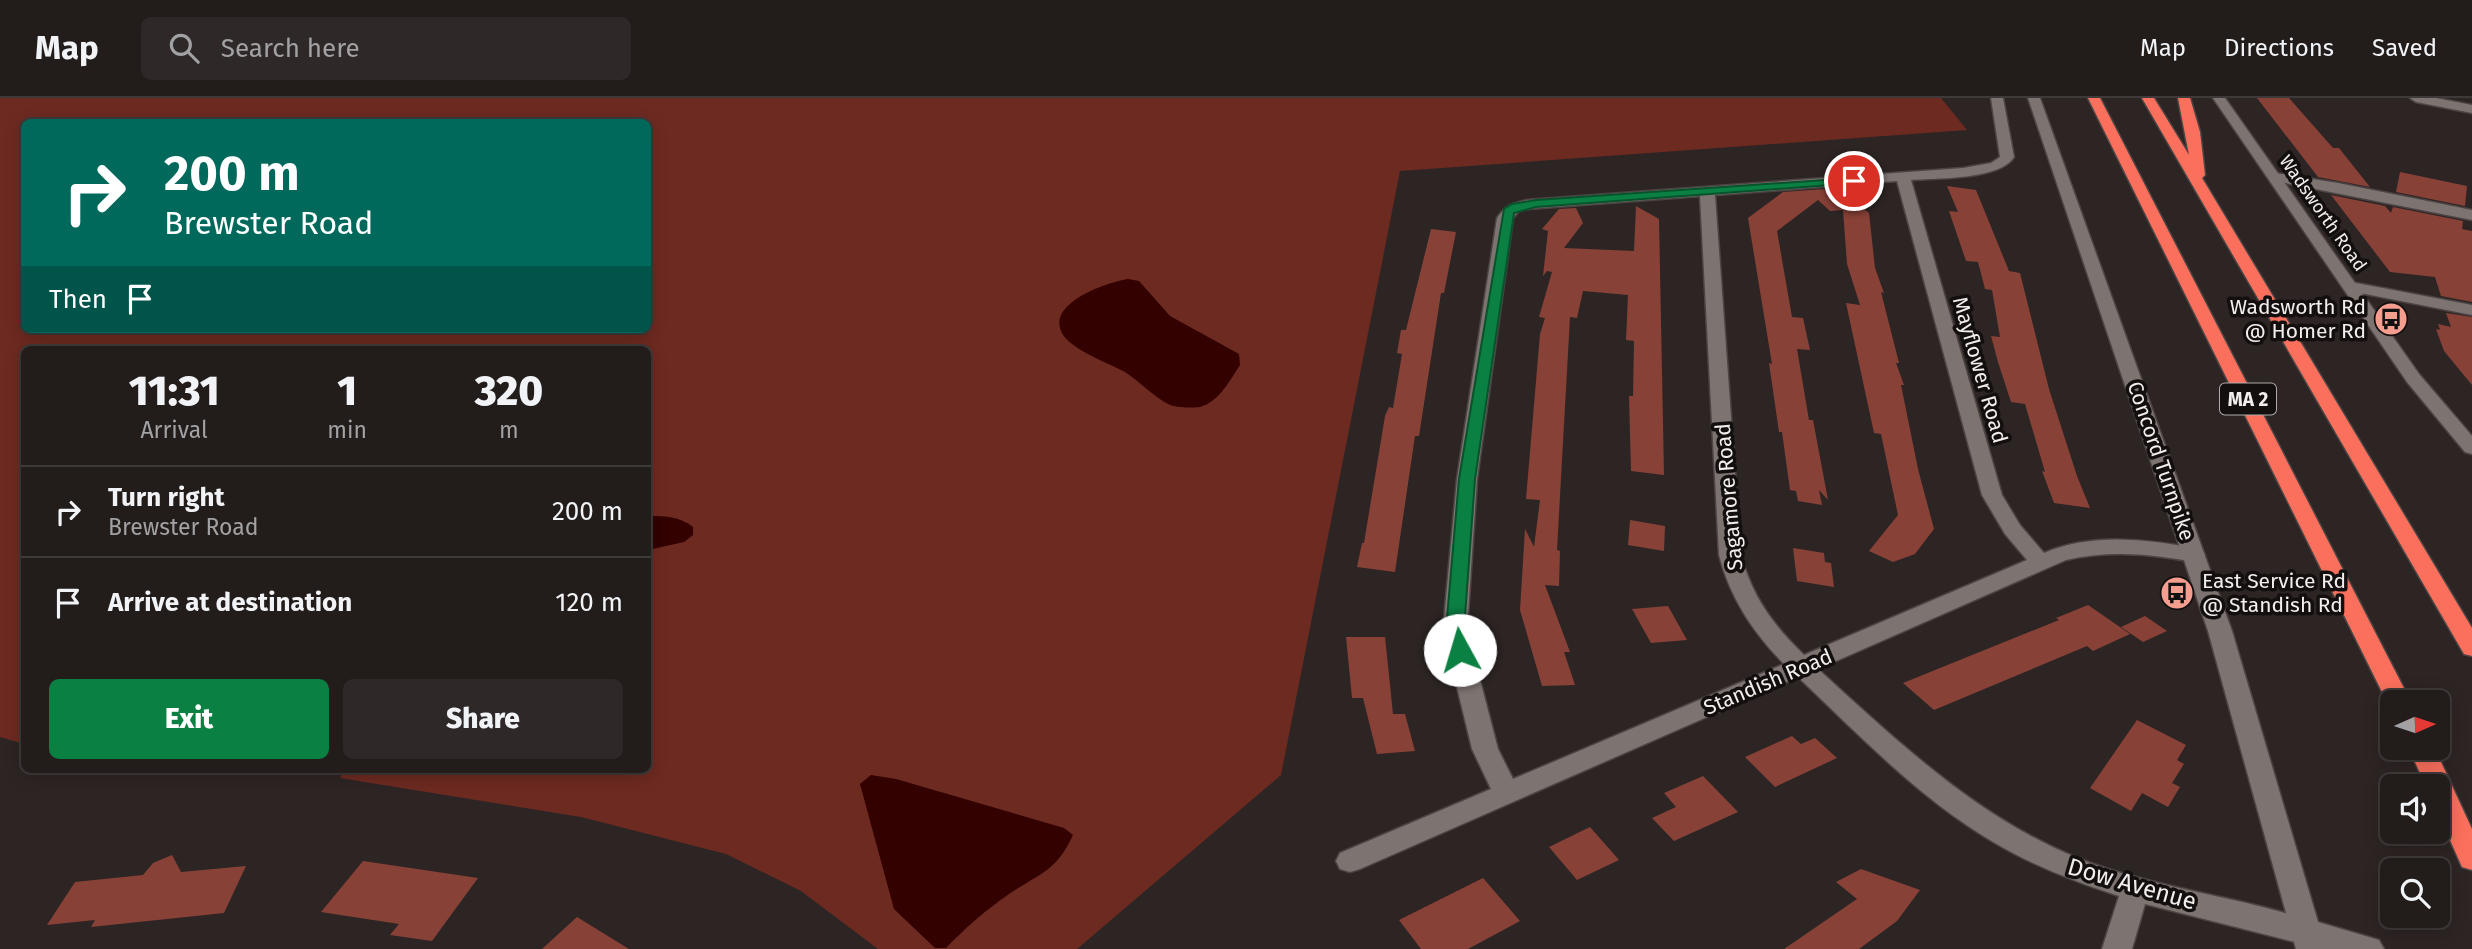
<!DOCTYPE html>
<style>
body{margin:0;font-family:"Fira Sans",sans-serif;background:#2e2928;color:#f1f3f6;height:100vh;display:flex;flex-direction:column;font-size:26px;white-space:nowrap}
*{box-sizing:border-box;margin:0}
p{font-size:23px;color:#a2a1a3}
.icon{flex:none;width:38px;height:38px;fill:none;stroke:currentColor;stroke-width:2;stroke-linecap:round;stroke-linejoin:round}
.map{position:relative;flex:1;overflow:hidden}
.details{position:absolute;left:21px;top:248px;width:630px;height:427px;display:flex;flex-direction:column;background:#221c1b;border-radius:10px;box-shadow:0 4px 18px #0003,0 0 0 2px #3f3a3a}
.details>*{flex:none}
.hud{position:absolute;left:21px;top:21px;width:630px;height:214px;border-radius:10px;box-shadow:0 4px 18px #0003,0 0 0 2px #3f3a3a;background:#00695c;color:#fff;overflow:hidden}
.needle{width:46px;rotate:87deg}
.buttons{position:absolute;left:2380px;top:592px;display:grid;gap:14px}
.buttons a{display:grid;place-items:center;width:70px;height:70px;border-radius:10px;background:#221c1b;box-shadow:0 4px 18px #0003,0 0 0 2px #3f3a3a;font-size:35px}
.pin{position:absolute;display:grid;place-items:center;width:60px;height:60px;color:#fff;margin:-30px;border:4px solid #fff;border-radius:50%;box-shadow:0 2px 7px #0007}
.me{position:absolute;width:77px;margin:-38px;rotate:354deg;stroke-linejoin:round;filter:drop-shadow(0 0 5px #0008)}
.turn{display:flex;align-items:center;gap:24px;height:147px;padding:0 28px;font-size:32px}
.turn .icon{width:91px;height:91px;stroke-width:2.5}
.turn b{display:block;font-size:49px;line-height:60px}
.then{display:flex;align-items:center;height:66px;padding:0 28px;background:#0003;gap:14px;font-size:26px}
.eta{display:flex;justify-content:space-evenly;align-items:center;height:119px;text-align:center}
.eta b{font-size:42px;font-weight:800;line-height:49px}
.primary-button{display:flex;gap:14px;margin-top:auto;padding:14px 28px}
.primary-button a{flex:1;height:80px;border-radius:10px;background:#0b8043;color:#fff;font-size:28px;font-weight:800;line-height:80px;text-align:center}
.primary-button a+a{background:#2e2928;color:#f1f3f6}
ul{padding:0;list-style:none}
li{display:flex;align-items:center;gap:21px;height:91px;padding:0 28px;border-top:2px solid #3f3a3a}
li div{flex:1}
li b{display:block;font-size:26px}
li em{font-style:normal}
header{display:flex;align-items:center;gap:42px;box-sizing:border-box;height:98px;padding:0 35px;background:#221c1b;border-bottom:2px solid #3f3a3a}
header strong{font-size:33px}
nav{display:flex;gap:38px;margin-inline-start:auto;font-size:24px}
.search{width:490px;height:63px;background:#2e2928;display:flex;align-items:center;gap:18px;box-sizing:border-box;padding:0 24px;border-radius:10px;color:#a2a1a3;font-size:26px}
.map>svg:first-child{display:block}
.green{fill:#6d2a21;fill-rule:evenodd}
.water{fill:#320100}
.building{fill:#884137}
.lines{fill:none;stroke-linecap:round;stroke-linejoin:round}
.street-casing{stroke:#4b4443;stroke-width:3}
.secondary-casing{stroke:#4b4443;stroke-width:3}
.highway-casing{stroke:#4b4443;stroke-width:3}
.street{fill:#7d7371;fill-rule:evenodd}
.secondary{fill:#7d7371;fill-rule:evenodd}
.highway{fill:#fb705d;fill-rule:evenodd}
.route{fill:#0b8043;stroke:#07532c;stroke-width:2}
.labels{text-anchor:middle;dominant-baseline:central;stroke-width:7;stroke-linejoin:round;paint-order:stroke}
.far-street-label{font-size:18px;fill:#f3edec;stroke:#130f0f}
.shield{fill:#130f0f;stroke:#b0aaaa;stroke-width:2}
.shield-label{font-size:19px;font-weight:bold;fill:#f3edec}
.poi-label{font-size:21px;fill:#f3edec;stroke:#130f0f;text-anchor:end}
.street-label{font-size:21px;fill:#f3edec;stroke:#130f0f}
.near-street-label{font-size:24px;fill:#f3edec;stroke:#130f0f}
</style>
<header>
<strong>Map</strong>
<div class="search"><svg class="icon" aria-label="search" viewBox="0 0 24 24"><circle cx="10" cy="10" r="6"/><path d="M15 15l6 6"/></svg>Search here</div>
<nav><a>Map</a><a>Directions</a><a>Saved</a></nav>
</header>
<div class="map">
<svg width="2472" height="851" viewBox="0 0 2472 851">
<rect width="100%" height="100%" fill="#2d2524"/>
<path class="green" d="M0 0H1941L1967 32 1400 73 1281 677 1077 851H878L801 793 726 756 581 719 340 680 344 672H648V252H24V646L0 639ZM24 24H648V231H24Z"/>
<path class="water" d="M1128 181 1139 183 1170 218 1239 256 1240 267C1230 282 1219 304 1200 309 1191 310 1176 310 1168 306 1153 298 1140 284 1125 274 1109 265 1071 252 1062 235 1046 205 1108 184 1128 181Z
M648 418C665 418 679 418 693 429V437L684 444 648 452Z
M871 677 896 681 1064 730 1073 737C1056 774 1040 775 1009 796 986 812 965 830 946 850H935L894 811 860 686Z"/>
<path class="building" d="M2257 0H2289L2333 50H2339L2370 89 2318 79Z
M2400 74 2467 88 2465 108 2396 94Z
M1947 88 1976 92 2009 173 2020 175 2049 291 2077 378 2090 410 2054 405 2042 373 2045 374 2025 306 2011 304 1998 264 1991 238 2000 239 1992 192 1985 191 1978 164 1966 163 1949 113 1958 114Z
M1839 90 1869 115 1875 170 1884 195 1881 194 1899 265H1896L1904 287H1901L1918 371 1934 431 1915 456 1893 464 1869 453 1898 417 1881 336 1874 335 1846 205 1860 207 1847 166 1843 112 1830 113 1818 102 1777 133 1792 219 1803 220 1810 252 1797 251 1809 322H1813L1828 402 1819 392 1822 407 1798 403 1796 393 1790 392 1782 334H1779L1769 265 1772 266 1748 120 1783 94Z
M2331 97 2385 108 2391 115 2393 109 2463 123 2462 131 2472 133V204L2441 198 2435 179 2390 174Z
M1636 108 1659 121 1664 377 1631 373 1629 298H1633L1634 243 1626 242 1628 197 1583 193 1577 220 1570 219 1557 452 1560 453 1559 488 1545 487 1570 554H1564L1575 587 1542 588 1520 512 1525 431 1534 449 1540 402 1526 401 1540 236 1545 220 1539 219 1552 174 1547 173 1543 178 1548 133 1542 131 1559 111 1576 110 1583 125 1564 150 1634 153Z
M1431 131 1456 134 1444 195H1441L1419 338H1415L1395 474 1357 469 1362 445H1364L1385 318 1389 309 1393 310 1402 256 1397 255 1401 232H1406Z
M2446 215 2472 219V287L2444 253 2436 231 2440 232 2438 226 2451 229Z
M1630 422 1665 428 1664 453 1628 447Z
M1793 450 1824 455 1825 464 1831 465 1834 489 1797 483Z
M2088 507 2130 536 2093 553 2087 548 1934 612 1903 585 2059 522 2056 520Z
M1668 508 1687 542 1651 545 1632 511Z
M2145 518 2167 533 2143 544 2121 529Z
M1346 539H1385L1393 616H1405L1415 653 1377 656 1363 600H1352Z
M2137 622 2186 647 2177 662 2184 666 2172 685 2180 689 2168 709 2142 695 2131 713 2090 690Z
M1792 638 1801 646 1815 640 1837 660 1775 689 1745 659Z
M1703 678 1738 714 1674 743 1652 720 1676 709 1664 695Z
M1590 729 1619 762 1577 782 1549 749Z
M172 757 181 774 246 768 224 815 91 829 95 822 47 827 75 784 143 777 153 765Z
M363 763 478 780 432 843 390 837 399 826 321 814Z
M1861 771 1920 792 1897 823 1859 851H1784L1857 801 1836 784Z
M1483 780 1520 823 1468 851H1421L1399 822Z
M577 819 629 851H542Z"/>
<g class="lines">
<defs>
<path id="street" d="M1991 0H2003L2014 59C2000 82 1937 80 1911 82L2002 397 2020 427 2044 455C2091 435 2145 441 2194 450L2202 452 2205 457 2202 462 2194 464C2151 456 2109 452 2066 462L1818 571C1905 650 1991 733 2105 770 2174 793 2249 801 2317 825L2321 834 2317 843 2307 847 2145 806 2132 851H2102L2119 798C2076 784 2034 768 1995 745 1921 702 1860 638 1798 579L1360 771 1350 774 1340 771 1336 763 1340 755 1491 691 1472 651 1443 532 1457 381 1497 120C1505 108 1513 105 1527 102L1963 70 1991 65 2000 59ZM1897 83 1982 397 2005 436 2027 462 1804 557C1774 528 1752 499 1741 457L1715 97ZM1700 98 1719 457C1730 500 1753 534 1784 566L1513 681 1498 651 1467 532 1477 381 1513 120 1519 113 1527 111Z
M2275 75 2338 85 2472 112V122L2270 82V76Z
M2351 184 2472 207V217L2345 192 2343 189Z"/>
<path id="secondary" d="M2028 0H2040L2232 533 2318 824 2379 842 2384 851H2296L2208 533Z
M2213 0H2225L2419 276 2472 338V356L2465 354 2407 284Z
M2410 0H2436L2472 7V15L2416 4Z"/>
<path id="highway" d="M2088 0H2100L2411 604H2392V611L2387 604Z
M2142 0H2154L2189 57 2178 0H2190L2200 34 2205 77 2202 80 2472 530V558L2464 556Z
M2408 649H2434L2472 731V772L2462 769 2438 715V688H2426Z"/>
</defs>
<use href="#street" class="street-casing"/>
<use href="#secondary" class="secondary-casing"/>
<use href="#highway" class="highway-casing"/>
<use href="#street" class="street"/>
<use href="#secondary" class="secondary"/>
<use href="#highway" class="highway"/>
</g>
<path class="route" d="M1854 80 1859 83 1858 85 1536 109 1514 115 1475 381 1464 532 1469 552 1466 557H1453L1446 532 1459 381 1504 111 1512 106 1536 102Z"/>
<defs>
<symbol id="bus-disc" viewBox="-11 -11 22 22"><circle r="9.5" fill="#f59d8f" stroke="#130f0f"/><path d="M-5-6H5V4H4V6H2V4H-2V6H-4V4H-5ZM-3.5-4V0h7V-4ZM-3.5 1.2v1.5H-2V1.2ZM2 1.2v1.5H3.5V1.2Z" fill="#111"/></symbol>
</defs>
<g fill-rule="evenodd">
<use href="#bus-disc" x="2372" y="202" width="38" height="38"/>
<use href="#bus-disc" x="2158" y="476" width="38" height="38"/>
</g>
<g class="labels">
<g class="far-street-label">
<text transform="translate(2323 115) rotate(55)">Wadsworth Road</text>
</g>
<rect class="shield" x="2220" y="285.5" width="56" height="31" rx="5"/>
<g class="shield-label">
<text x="2248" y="301">MA 2</text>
</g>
<g class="poi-label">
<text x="2366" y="209">Wadsworth Rd<tspan x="2366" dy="24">@ Homer Rd</tspan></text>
<text x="2202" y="483" text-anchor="start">East Service Rd<tspan x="2202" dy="24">@ Standish Rd</tspan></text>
</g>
<g class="street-label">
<text transform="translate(1980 272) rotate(74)">Mayflower Road</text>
<text transform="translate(2161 363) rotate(71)">Concord Turnpike</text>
<text transform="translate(1729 399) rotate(-95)">Sagamore Road</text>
<text transform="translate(1768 584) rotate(-23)">Standish Road</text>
</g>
<g class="near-street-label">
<text transform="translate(2132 786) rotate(16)">Dow Avenue</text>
</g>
</g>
</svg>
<div class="buttons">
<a><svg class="needle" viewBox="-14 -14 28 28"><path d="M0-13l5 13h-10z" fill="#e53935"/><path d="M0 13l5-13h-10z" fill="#a2a1a3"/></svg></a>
<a><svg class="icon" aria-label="sound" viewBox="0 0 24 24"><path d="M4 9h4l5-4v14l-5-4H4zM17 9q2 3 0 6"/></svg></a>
<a><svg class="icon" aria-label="search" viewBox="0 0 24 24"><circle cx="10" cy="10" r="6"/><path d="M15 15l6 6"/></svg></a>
</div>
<div class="pin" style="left:1854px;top:83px;background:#d93025"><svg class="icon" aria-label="arrive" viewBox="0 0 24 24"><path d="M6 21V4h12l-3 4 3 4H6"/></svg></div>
<svg class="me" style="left:1460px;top:552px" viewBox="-20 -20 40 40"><circle r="19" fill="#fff"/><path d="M0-13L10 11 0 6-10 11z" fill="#0b8043"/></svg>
<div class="hud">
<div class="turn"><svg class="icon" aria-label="right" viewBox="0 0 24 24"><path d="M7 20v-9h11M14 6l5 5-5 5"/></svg><div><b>200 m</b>Brewster Road</div></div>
<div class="then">Then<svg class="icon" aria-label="arrive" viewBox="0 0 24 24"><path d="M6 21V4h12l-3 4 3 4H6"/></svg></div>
</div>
<section class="details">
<div class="eta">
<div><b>11:31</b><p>Arrival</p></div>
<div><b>1</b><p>min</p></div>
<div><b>320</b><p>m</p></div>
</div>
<ul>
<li><svg class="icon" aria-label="right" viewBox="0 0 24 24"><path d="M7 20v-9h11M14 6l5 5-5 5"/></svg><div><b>Turn right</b><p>Brewster Road</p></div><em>200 m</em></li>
<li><svg class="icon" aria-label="arrive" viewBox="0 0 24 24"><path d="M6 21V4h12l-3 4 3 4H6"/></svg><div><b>Arrive at destination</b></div><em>120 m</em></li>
</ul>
<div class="primary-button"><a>Exit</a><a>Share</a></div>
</section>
</div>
